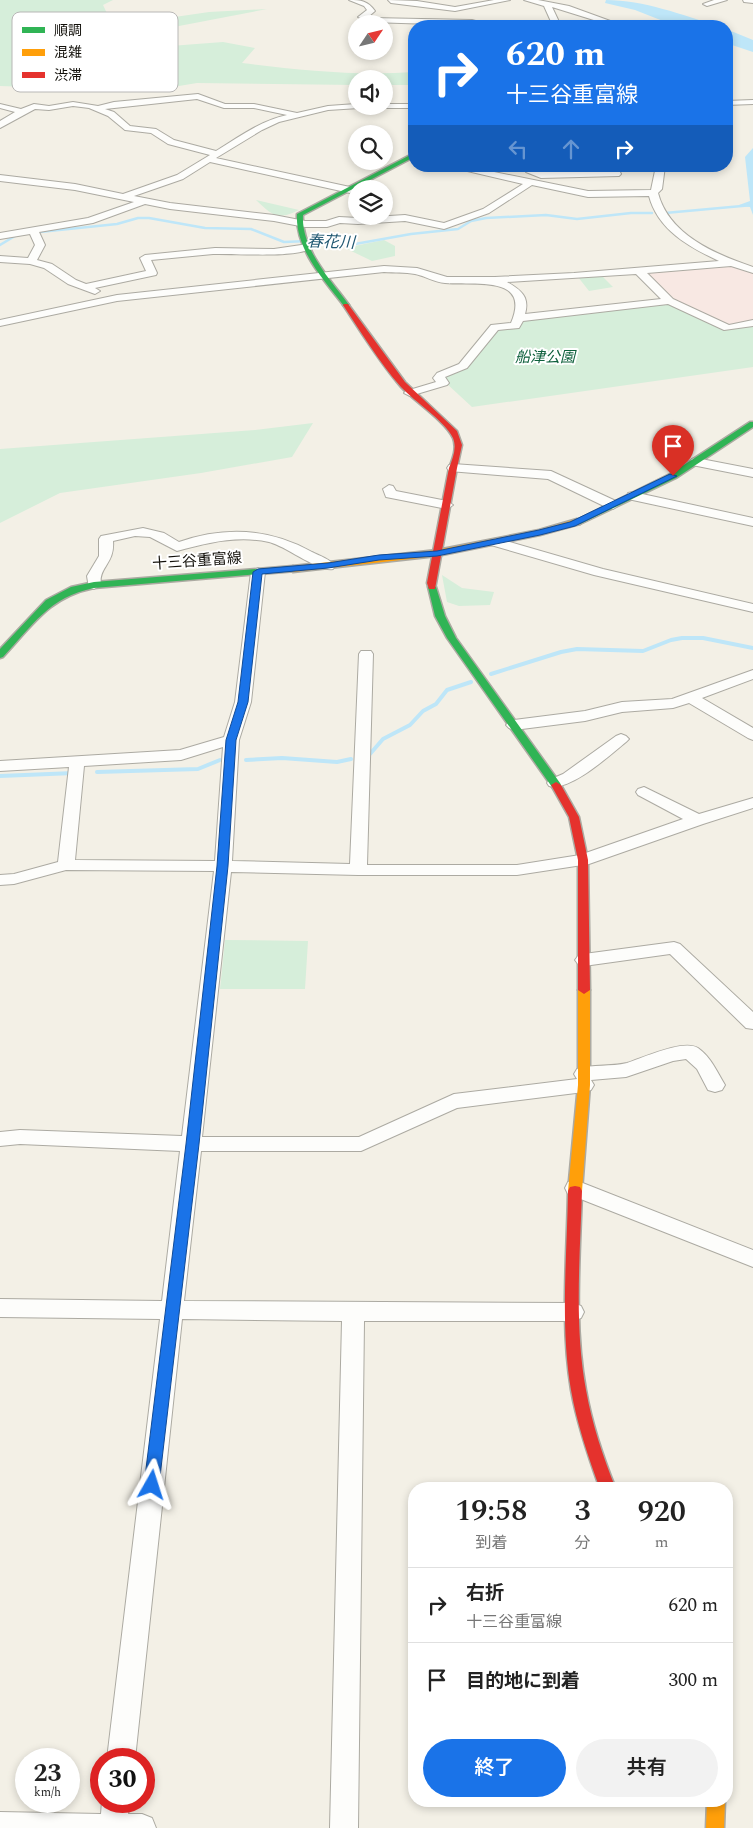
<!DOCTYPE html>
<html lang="ja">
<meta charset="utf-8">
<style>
body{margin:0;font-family:Spectral,"Noto Sans JP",serif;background:#f2f2f2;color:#222;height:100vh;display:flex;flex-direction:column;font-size:19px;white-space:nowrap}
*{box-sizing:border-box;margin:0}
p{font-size:16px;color:#767676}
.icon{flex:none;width:28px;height:28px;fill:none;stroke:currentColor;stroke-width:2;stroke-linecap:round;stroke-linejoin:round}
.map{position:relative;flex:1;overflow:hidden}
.side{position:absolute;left:408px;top:1482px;width:325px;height:325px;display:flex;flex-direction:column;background:#fff;border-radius:20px;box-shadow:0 2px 8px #0003}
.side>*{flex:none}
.guide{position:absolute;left:408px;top:20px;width:325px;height:152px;border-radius:20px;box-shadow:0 2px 8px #0003;background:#1a73e8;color:#fff;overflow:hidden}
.needle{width:32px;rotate:55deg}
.buttons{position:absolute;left:348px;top:15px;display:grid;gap:10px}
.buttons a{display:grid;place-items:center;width:45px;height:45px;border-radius:50%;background:#fff;box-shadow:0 2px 8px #0003;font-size:25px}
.speed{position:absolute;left:15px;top:1748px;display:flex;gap:10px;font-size:25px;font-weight:700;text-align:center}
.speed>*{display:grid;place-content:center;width:65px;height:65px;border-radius:50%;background:#fff;box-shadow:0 2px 8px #0003;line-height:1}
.speed small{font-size:12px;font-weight:400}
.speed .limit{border:8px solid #d22;background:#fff;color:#111}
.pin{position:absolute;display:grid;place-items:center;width:42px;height:42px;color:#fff;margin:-51px -21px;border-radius:50% 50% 50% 0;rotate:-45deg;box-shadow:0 0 5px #0007}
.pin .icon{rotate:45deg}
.me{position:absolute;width:55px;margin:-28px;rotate:6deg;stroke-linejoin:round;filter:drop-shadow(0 0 4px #0008)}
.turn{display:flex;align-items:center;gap:18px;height:105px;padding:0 15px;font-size:22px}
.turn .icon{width:65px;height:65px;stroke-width:2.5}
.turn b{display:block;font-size:35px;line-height:42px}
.lanes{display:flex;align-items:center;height:48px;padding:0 15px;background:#0003;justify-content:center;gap:25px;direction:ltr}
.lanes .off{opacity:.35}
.eta{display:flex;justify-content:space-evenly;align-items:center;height:85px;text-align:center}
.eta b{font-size:30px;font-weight:600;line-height:35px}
.button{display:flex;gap:10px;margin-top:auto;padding:10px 15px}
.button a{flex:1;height:58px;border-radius:30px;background:#1a73e8;color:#fff;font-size:20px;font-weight:600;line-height:58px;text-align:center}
.button a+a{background:#f2f2f2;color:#222}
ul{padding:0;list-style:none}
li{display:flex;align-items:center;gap:15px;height:75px;padding:0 15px;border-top:1px solid #e0e0e0}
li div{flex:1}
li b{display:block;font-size:19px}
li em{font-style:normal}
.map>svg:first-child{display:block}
.industrial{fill:#f8e8e3}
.green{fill:#d6eeda}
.water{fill:#bee6f8}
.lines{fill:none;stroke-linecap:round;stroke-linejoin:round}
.stream-far1{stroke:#bee6f8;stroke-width:2.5}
.stream{stroke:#bee6f8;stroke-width:4}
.street-casing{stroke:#acaaa2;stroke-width:2}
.fast-casing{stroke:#acaaa2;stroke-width:3}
.slow-casing{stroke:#acaaa2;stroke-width:3}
.jam-casing{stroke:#acaaa2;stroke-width:3}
.street{fill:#fdfdfb;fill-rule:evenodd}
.fast{fill:#30b455;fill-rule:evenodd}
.slow{fill:#ff9f0a;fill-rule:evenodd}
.jam{fill:#e5322d;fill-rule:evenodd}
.route{fill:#1a73e8;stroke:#114b97}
.labels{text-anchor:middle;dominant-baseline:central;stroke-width:4;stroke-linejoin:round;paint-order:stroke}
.far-park-label{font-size:15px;font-style:italic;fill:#0e603c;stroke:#fff}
.far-street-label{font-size:15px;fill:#12100a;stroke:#fff}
.far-water-label{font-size:16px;font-style:italic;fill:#205872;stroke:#fff}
.key{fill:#fff;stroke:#b8b7b6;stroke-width:1}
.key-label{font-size:14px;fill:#12100a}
</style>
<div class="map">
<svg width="753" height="1828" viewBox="0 0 753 1828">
<rect width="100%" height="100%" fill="#f3f0e6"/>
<path class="industrial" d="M729 265 753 271V322L728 326 670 298 643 271Z"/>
<path class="green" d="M0 0H113L103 5 113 26 209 12 267 9 179 26 143 35 157 47 223 42 255 48 242 63C299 70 356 76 414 72V85H384V79H356V85L197 83 149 91 0 86Z
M256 200 299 210C277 221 272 215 256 200Z
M384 240 395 246V256L372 261 345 248Z
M601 275 613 287 589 291 578 277Z
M672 303 727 330 753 325V367L472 407 446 383 444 376 466 367 497 329 522 319Z
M313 423 292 457 201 473 60 493 0 523V449L255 430Z
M442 575 462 588 494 592 490 605 459 606 447 602Z
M225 940 308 941 305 989H220Z"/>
<path class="water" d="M606 0C644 0 682 15 718 26H697L663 21 635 10 605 3Z
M726 29 753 40V52L726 43Z
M753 148V215L750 207 739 205 750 201 745 157Z"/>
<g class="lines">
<path class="stream-far1" d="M665 213 753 205
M40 232 117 224 138 218H149L205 228 251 229 284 242 332 240 355 244 411 234 458 229 471 221 486 218 546 215 577 219 631 213H652
M0 245 15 236"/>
<path class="stream" d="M491 674 561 652 577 649 643 651 671 640 682 638H703L753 648
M370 754 383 739 410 725 423 711 436 704 447 690 471 682
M246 760 282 758 337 762 351 759
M97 772 198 769 220 760
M0 776 74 773"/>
<defs>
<path id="street" d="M349 0C361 0 368 1 375 11L368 17 371 18 472 20 494 26 370 22 358 17 367 10 364 6Z
M388 0 417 1 455 7 494 0H510L455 11 391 3Z
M524 0H538L569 6 624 26H613L552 7 561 26H553L544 6Z
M714 0H727L707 6 703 4Z
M743 0H753V3L744 2Z
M198 94 225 104H254L297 113 328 106 356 104V106H360L359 108 328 110 279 122 262 130 216 158 350 187 355 190 350 193 210 162 183 179 134 196 170 203 274 215 305 221H326L339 217 358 218 405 215 444 223 483 209 523 184 446 166H465L588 191 651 190 656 166H665L662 189 658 193C669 235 715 254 753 267V273L731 266 647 273 673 299 729 325 753 320V326L724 330 668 304 523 321 519 328 498 330 467 368 445 377 449 383 447 385 410 396 404 393 406 391 436 382 433 378 437 373 459 364 491 325 511 323C532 274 473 286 445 283 434 282 425 276 415 274 405 272 394 273 384 272L117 301 0 326V320L117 295 384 266 417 268 447 277H495L574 273 719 261C689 247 658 230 649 196L588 197 532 185 489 213 444 229 405 221 358 224 340 223 327 227H305L274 221 170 209 145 204 93 223 39 232 45 245 37 260 52 264 76 280 86 284 146 271 140 258 145 255 215 248 274 249 308 244 313 247C299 259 234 253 213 254 192 256 172 258 151 260L157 273 156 275 95 288 100 291 95 294 68 284 44 268 30 264 0 262V256L28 258 35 245 30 234 0 239V233L88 218 134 202 75 190 0 181V175L75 184 123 194 177 175 210 155 168 144 151 133 125 130 108 116 89 108 73 106 49 110 35 109 0 128V121L15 112 0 108V104L21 109 34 104 49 106 73 102 98 106 114 102ZM197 99 224 108H254L287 115C260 121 239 137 216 151L174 140 156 129 130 126 114 112 105 109ZM636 274 661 299 525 314C530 297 521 290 507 282Z
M753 100V104L726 105V101Z
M384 104H414V108H367L363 106H384Z
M608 166H617L621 174 619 176 541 178 526 172 531 169 542 172 610 171Z
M696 458 753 469V477L692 465 690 462 692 459Z
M453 464 551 471 618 502 619 505 613 509 608 508 548 479 449 471 447 468 449 465Z
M389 485 393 486 396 491 447 501 453 505 447 509 386 497 383 489Z
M633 492 753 518V526L628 499 627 496 628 493Z
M143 528 164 533 179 542C225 526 269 528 312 552 320 556 330 559 335 566L333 569C318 572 286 546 269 542 237 535 207 543 177 551L150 537 135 536 113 541C115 564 98 567 101 585L94 589 89 588 87 576 99 556V539L101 536Z
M496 538 603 569 753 604V612L594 575 491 545 489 542Z
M258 568 265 572 251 702 239 740 232 861 350 864 359 654 361 651H371L373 654 367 865H517L580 855 683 819 638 795 636 792 638 789 644 787 699 814 753 798V808L703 824 589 864 517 875H358L231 872 202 1137H359L454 1094 577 1079 574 1074 577 1069C593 1064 611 1067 627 1063 643 1058 683 1039 698 1048 711 1057 717 1072 725 1085L722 1090 715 1092 708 1090 697 1069 686 1059 673 1061 626 1077 591 1080 594 1085 591 1090 584 1092 457 1108 361 1151H201L184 1301 573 1303 581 1306 584 1312 581 1318 573 1321H364L358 1828H330L342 1321 182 1319 135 1759H107L160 1319 0 1317V1299L162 1301 180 1151 20 1144 0 1146V1132L20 1130 182 1136 214 871 66 870 14 884 0 885V875L14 874 58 862 69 767 0 771V761L180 750 224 737 235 702 251 572ZM223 747 215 861 75 860 84 766 181 760Z
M753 670V679L702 698 753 728V740L748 738 689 703 673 708 622 712 585 721 514 730 509 728 506 725 509 722 514 720 585 711 622 702 672 699Z
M621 734 626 736 629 739 626 742C610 755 570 792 549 786L547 783 549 780 563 774 616 736Z
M674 942 680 944 753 1012V1029L746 1028 670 954 584 966 578 964 575 960 578 956 584 954Z
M575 1180 753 1250V1267L568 1194 565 1188 568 1182Z
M102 1801H130L128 1814H142L152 1818 156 1828H0V1812L101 1814Z"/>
<path id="fast" d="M414 153V157L303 215C301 249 330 279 349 305L344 306C324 280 295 249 297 214Z
M750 422H753V427L676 478 580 524H574L573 522 670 474Z
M293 566 297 569 296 571 94 588C49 597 33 625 3 657L0 658V649L46 600 71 587 94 582Z
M432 584 436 587 445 616 456 638 560 783 561 785 560 787H552L447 638 435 616 428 587Z"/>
<path id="slow" d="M577 519 581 522 580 524 540 535 437 556 293 572 289 569 293 566 437 550 539 530Z
M584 986 590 990V1085L582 1191 580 1195 575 1196 570 1195 568 1191 578 1085V990Z
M707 1801H725L724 1828H706Z"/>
<path id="jam" d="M344 304H348L405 382 457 431 462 445 457 468 435 589H429L427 583 449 468C453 458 457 448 453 438 445 421 415 402 401 387 379 362 361 332 343 305Z
M556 782 561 785 579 817 588 860 590 990 584 994 578 990V860L569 817 551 785Z
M575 1186 580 1187 582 1191C580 1257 574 1325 586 1390 592 1424 603 1457 616 1489H600C588 1456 577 1424 571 1390 560 1325 567 1257 568 1191L570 1187Z"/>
</defs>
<use href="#street" class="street-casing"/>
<use href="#fast" class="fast-casing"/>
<use href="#slow" class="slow-casing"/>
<use href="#jam" class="jam-casing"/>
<use href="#street" class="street"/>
<use href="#fast" class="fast"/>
<use href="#slow" class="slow"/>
<use href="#jam" class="jam"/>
</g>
<path class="route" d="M670 474 677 476 575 526 540 535 437 556 379 560 328 568 262 574 248 702 236 740 228 866 199 1144 159 1485 157 1490 152 1492 146 1490 144 1485 186 1144 217 866 226 740 238 702 253 572 258 569 328 563 379 555 437 551 539 530 570 522Z"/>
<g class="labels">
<g class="far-park-label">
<text x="545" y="357">船津公園</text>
</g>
<g class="far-street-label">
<text transform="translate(197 561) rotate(-4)">十三谷重富線</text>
</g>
<g class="far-water-label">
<text transform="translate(331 242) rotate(2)">春花川</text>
</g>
</g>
<rect x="12" y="12" width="166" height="80" rx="8" class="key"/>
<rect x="22" y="27" width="23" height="6" fill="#30b455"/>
<rect x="22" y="49" width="23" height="7" fill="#ff9f0a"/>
<rect x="22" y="72" width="23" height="6" fill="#e5322d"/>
<g class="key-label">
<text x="54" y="35">順調</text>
<text x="54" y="57">混雑</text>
<text x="54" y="80">渋滞</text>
</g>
</svg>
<div class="buttons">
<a><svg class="needle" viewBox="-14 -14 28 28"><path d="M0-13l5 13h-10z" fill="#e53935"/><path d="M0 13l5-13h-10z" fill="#767676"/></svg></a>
<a><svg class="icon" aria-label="sound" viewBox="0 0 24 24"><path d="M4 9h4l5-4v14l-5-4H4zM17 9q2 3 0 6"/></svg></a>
<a><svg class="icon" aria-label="search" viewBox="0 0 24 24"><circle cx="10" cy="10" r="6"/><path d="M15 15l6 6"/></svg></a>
<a><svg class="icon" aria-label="layers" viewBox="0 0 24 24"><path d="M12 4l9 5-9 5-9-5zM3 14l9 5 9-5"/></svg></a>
</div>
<div class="speed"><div>23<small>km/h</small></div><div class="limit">30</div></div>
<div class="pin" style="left:673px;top:476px;background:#d93025"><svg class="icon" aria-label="arrive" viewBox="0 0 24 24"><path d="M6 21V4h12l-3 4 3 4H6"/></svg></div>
<svg class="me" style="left:152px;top:1485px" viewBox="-20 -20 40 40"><path d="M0-17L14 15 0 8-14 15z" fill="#1a73e8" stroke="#fff" stroke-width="4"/></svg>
<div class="guide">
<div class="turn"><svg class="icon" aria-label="right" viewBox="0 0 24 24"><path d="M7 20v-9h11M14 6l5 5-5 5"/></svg><div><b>620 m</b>十三谷重富線</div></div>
<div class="lanes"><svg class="icon off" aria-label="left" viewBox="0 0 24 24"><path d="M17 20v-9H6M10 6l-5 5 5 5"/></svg><svg class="icon off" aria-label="ahead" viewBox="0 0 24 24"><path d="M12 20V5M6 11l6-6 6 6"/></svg><svg class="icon" aria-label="right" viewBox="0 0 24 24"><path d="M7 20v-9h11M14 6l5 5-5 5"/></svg></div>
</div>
<section class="side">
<div class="eta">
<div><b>19:58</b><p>到着</p></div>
<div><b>3</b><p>分</p></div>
<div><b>920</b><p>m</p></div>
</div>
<ul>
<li><svg class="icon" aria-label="right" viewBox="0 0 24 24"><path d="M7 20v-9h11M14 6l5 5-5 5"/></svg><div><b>右折</b><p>十三谷重富線</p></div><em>620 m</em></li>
<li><svg class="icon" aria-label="arrive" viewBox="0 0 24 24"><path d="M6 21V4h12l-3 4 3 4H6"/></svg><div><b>目的地に到着</b></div><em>300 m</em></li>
</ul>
<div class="button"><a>終了</a><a>共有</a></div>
</section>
</div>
